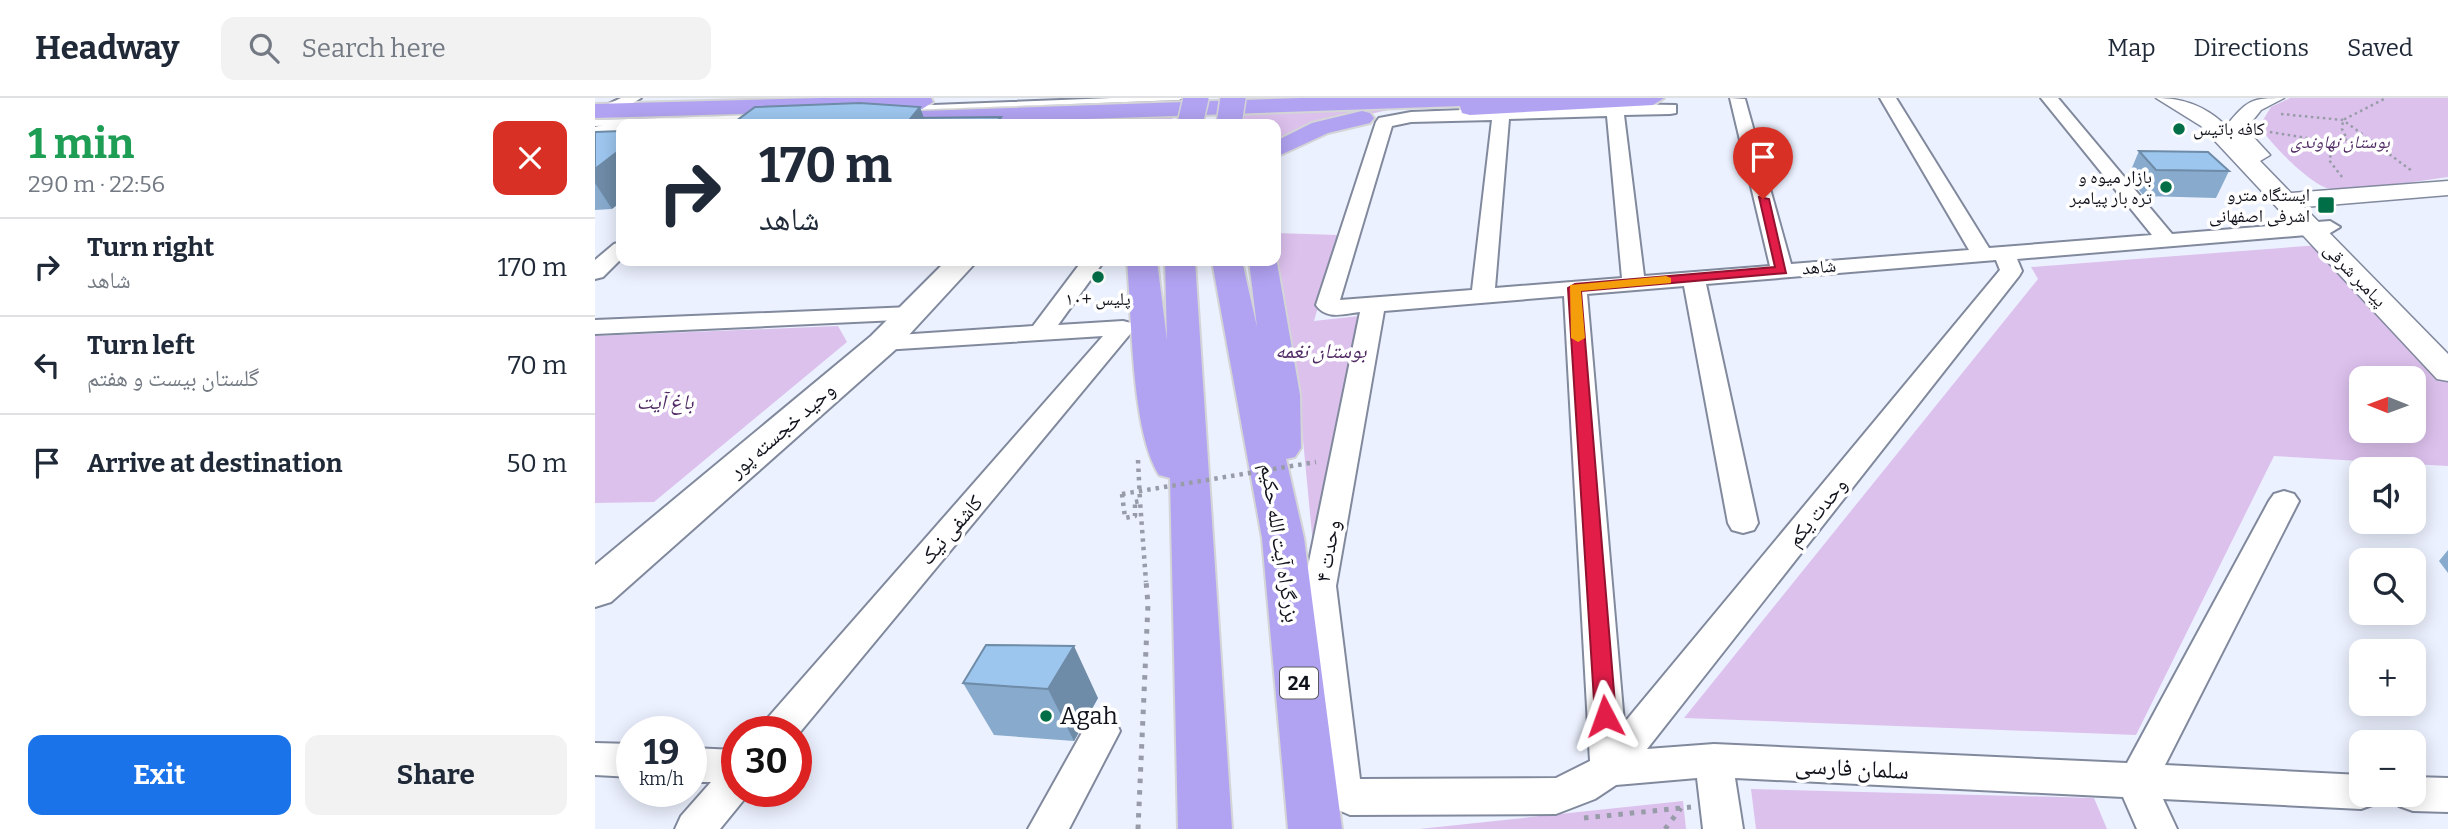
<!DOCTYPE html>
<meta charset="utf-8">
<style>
body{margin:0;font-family:Bitter,"Noto Naskh Arabic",serif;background:#f2f2f3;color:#1f2937;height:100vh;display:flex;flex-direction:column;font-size:26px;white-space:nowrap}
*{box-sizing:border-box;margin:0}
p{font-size:23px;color:#747a83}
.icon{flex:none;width:38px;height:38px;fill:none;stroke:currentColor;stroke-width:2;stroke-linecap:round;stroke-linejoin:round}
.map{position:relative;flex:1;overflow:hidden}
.side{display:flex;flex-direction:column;background:#fff;width:595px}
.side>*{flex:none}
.hud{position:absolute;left:21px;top:21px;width:665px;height:147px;border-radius:14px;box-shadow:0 4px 18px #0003;background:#fff;color:#1f2937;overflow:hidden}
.needle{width:46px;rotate:271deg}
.tools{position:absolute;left:1754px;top:268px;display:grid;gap:14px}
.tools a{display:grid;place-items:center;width:77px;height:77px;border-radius:14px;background:#fff;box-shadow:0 4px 18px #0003;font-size:35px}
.speed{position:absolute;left:21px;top:618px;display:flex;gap:14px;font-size:35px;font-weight:700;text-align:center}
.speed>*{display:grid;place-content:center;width:91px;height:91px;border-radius:50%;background:#fff;box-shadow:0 4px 18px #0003;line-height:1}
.speed small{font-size:18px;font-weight:400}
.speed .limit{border:10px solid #d22;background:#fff;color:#111}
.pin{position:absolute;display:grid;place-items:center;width:60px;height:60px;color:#fff;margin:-72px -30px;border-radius:50% 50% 50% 0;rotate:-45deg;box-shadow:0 0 7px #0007}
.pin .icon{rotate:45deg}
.me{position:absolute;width:77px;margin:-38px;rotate:356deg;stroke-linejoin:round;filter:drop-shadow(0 0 5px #0008)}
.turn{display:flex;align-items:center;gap:24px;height:147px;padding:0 28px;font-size:32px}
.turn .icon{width:91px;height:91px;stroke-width:2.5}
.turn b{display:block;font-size:49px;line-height:60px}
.round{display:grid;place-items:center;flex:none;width:74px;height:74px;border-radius:14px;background:#f2f2f3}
.head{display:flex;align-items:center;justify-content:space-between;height:119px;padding:0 28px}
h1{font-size:42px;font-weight:700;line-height:52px;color:#1e9e55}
.cta{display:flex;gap:14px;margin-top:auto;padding:14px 28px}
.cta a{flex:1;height:80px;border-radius:14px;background:#1a73e8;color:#fff;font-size:28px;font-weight:700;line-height:80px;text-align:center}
.cta a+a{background:#f2f2f3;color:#1f2937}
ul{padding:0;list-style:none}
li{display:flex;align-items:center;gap:21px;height:98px;padding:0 28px;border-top:2px solid #e0e1e3}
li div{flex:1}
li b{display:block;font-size:26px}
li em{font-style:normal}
header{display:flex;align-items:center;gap:42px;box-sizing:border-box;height:98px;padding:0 35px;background:#fff;border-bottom:2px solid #e0e1e3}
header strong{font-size:33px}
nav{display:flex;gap:38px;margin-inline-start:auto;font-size:24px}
.search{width:490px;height:63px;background:#f2f2f3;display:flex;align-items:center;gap:18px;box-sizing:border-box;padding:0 24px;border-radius:14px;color:#747a83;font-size:26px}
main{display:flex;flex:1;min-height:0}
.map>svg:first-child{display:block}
.green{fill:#dcc1ed;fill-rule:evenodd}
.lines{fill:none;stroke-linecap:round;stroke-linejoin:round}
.service-casing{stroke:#81899d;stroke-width:4}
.minor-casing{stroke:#81899d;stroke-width:4}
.tertiary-casing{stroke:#81899d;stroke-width:3}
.secondary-casing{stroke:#81899d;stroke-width:4}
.trunk-casing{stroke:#d4d5d6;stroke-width:4}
.path-far2{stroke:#989ca8;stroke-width:2.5;stroke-dasharray:2.5 3.5;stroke-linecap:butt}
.path-far1{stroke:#989ca8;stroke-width:4.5;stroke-dasharray:3.5 5;stroke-linecap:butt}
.path{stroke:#989ca8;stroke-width:5;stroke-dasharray:4.5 7;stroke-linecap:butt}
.service{fill:#fff;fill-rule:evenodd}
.minor{fill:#fff;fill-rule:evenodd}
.tertiary{fill:#fff;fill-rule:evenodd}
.secondary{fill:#fff;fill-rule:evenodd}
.trunk{fill:#b2a3f2;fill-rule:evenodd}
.trunk-bridge-casing{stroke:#d4d5d6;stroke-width:28;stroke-linecap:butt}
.path-bridge{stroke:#989ca8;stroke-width:4.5;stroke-dasharray:3.5 5;stroke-linecap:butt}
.trunk-bridge{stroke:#b2a3f2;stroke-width:25}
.wall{fill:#87aacd}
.shaded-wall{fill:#6e8ba7}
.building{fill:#9dc6ee;stroke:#6e8ba7;stroke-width:2}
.route{fill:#e11d48;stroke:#92132f;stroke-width:2}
.slow{fill:#f59e0b}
.poi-dot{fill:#006f47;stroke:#fff;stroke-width:2.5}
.labels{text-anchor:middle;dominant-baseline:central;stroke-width:7;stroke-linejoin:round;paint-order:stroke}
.far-poi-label{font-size:18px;fill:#10131b;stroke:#fff;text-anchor:end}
.far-park-label{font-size:18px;font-style:italic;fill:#502b64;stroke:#fff}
.far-street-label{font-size:18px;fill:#10131b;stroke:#fff}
.shield{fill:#fff;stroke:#585a5f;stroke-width:2}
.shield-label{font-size:19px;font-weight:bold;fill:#10131b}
.park-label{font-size:21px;font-style:italic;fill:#502b64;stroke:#fff}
.street-label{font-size:21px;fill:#10131b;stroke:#fff}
.near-poi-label{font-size:24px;fill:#10131b;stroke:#fff;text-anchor:start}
.near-street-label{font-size:24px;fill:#10131b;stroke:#fff}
</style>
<header>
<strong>Headway</strong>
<div class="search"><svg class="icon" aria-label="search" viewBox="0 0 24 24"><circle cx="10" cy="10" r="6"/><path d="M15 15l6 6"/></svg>Search here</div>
<nav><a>Map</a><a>Directions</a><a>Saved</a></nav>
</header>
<main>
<section class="side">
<div class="head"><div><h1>1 min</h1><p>290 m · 22:56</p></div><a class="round" style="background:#d93025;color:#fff"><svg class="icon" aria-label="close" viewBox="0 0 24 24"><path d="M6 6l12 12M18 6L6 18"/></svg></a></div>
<ul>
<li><svg class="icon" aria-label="right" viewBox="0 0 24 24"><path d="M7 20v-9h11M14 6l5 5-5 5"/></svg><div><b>Turn right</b><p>شاهد</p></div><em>170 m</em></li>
<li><svg class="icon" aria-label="left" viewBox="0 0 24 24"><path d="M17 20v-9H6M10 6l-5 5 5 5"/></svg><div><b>Turn left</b><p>گلستان بیست و هفتم</p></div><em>70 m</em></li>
<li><svg class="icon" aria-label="arrive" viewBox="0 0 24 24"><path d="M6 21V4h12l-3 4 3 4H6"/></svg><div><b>Arrive at destination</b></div><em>50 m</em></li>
</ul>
<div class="cta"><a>Exit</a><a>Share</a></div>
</section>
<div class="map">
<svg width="1853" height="731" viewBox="0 0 1853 731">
<rect width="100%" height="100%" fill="#ecf1ff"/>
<path class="green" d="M1695 0H1853V79C1831 82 1749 95 1732 90 1715 85 1672 44 1665 27L1676 9Z
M806 9 736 25 681 48V26L645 21 649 13Z
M580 14 575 26H293Z
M681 135 743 137 719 223 764 218 718 447 703 289 681 156Z
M1725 147 1853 283V368L1679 358 1541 637 1089 620 1443 181 1436 169ZM1766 280H1818V332H1766Z
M243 228 252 244 59 404 0 405V238Z
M1156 691 1499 700 1512 731H1161Z
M1088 703 1091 731H824Z"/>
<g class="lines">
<defs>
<path id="service" d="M517 0H588L584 2 312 12 308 10 312 8Z
M163 17 166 18V22L0 28V22Z"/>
<path id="minor" d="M26 0H46L19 17H7V9Z
M1135 0 1150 1 1196 166 1374 152 1285 0H1301L1394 150 1557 137 1446 0H1463L1577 136 1735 123 1745 129 1735 135 1422 161 1427 173 1424 178 1052 651 1119 646 1532 665 1674 403 1679 396 1689 393 1699 396 1704 403 1570 667 1766 677V696H1784L1780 706 1766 711 1568 701 1582 731H1542L1528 699 1140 680 1148 731H1108L1102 680 1021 687 1000 701 961 716 755 717 741 711 727 685 709 488 765 214C749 216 731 222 721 207L781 24 784 20 816 14 1020 6 1081 7V15L1075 16 1029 17 1049 178 1175 168ZM1012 18 1027 180 900 190 914 21ZM897 22 877 192 745 202 797 28 816 24ZM1401 162 1405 172 1029 625 992 196 1089 188 1133 425 1137 432 1148 435 1159 432 1163 425 1111 186ZM969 198 995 663 961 680 765 681 741 488 789 213Z
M16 25 22 26 25 30 22 34 0 39V29Z
M26 144V161L8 179 0 181V162L19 146Z
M487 163H509L463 227 528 223 536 225 540 230 201 639V634H165L170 623 508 238 288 252 279 250 276 245 279 240 288 238 438 228Z
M316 209 324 211 328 216 324 221 0 236V222Z
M507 617 520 622 525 633 474 731H433L494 622Z
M0 645 37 646V679L0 677Z
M96 650 142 652V693H156L125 731H80L86 718 116 684H96Z
M1818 679 1853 680V714L1818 713 1804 708 1799 696H1818Z"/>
<path id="tertiary" d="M1561 0C1588 0 1611 8 1631 28 1653 2 1655 0 1689 0L1666 12 1651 31 1675 57 1665 63 1696 95 1853 83V97L1709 109 1853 256V283L1842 281 1606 28Z"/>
<path id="secondary" d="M351 163H382L300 252 16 504 0 509V467L276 238Z"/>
<path id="trunk" d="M225 0H336L338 4 327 11 0 20V6Z
M706 0H1069L1058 7 875 17 867 15 865 8 346 26H289L284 21 288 16 296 14Z
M767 13 775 15 779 20 775 25 733 35 681 59V43L717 25Z
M681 159 705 297 706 350 700 359 691 361 709 440 747 731H693L667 440 617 163H647L662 229 654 163H681Z
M532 163H562L572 242 570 163H600L637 731H583L575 380 564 377C536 332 537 219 532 163Z"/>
</defs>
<use href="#service" class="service-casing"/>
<use href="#minor" class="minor-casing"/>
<use href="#tertiary" class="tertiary-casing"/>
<use href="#secondary" class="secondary-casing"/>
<use href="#trunk" class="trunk-casing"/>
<path class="path-far2" d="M1686 16 1748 22 1817 73
M1669 33 1718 41 1739 49
M1747 79 1734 62 1739 49 1752 41 1747 31 1748 22 1791 0"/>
<path class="path-far1" d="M543 362 545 403
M527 396 530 420 540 418V404
M540 404 545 403 551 484"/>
<path class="path" d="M989 720 1096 709
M543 731 553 506 551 483
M1070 731 1086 710"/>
<use href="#service" class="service"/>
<use href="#minor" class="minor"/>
<use href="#tertiary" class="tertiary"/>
<use href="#secondary" class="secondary"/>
<use href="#trunk" class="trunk"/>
<defs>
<path id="trunk-bridge" d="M595 26 601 0
M634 26 638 0"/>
</defs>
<use href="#trunk-bridge" class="trunk-bridge-casing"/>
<path class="path-bridge" d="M527 396 721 364"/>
<use href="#trunk-bridge" class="trunk-bridge"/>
</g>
<path class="wall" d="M0 34 17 111 0 112Z
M1544 53 1634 73 1621 100 1549 98 1533 79Z
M1853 452V475L1844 463Z
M391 547 503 600 479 643 399 637 368 585Z"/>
<path class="shaded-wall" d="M325 9 331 26 316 20Z
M406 19 408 26H400Z
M26 51V104L17 111 0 85V71Z
M479 548 503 600 479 643 453 591Z"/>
<path class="building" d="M265 5 325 9 316 20 406 19 400 26H137L160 9Z
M26 33V51L0 71V34Z
M1544 53 1613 54 1634 73 1561 72Z
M391 547 479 548 453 591 368 585Z"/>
<path class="route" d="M1164 99 1174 101 1191 175 986 193 1021 618 1018 624 1010 627 1003 624 1000 618 973 190 980 186 1180 169Z"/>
<path class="slow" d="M1071 178 1076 180V185L986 193 990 240 983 244 976 240 975 187Z"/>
<g class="poi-dot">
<circle cx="1584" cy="31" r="7"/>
<circle cx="1571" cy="89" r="7"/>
<rect x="1722" y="98" width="18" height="18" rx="3.5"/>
<circle cx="503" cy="179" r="7"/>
<circle cx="451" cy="618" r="7"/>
</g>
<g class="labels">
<g class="far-poi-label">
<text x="1598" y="31" text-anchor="start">کافه باتیس</text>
<text x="1557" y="79">بازار میوه و<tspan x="1557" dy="21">تره بار پیامبر</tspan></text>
<text x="1715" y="97">ایستگاه مترو<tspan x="1715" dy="21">اشرفی اصفهانی</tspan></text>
<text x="503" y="201" text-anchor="middle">پلیس +۱۰</text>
</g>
<g class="far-park-label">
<text x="1745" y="44">بوستان نهاوندی</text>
</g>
<g class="far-street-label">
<text transform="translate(1224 169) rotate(-5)">شاهد</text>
<text transform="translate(1760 177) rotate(46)">پیامبر شرقی</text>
</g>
<rect class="shield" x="685" y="569.5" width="38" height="31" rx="5"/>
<g class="shield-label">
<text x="704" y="585">24</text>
</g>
<g class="park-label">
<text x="726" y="253">بوستان نغمه</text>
<text x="70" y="304">باغ آیت</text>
</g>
<g class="street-label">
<text transform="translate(187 332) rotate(-41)">وحید خجسته پور</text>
<text transform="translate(1222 414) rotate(-51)">وحدت یکم</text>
<text transform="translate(356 432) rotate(-49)">کاشفی نیک</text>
<text transform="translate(685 445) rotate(81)">بزرگراه آیت الله حکیم</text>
<text transform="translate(733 453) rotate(-80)">وحدت ۴</text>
</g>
<g class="near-poi-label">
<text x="465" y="618">Agah</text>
</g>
<g class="near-street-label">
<text transform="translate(1257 670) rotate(3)">سلمان فارسی</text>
</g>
</g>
</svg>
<div class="tools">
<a><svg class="needle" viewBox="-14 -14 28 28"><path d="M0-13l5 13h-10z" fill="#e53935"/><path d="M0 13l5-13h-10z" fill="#747a83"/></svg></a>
<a><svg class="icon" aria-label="sound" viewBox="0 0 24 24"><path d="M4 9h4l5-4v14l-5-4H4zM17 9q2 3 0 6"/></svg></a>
<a><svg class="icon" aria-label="search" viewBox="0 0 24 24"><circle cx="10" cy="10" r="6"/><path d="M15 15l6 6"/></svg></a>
<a>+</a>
<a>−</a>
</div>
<div class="speed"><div>19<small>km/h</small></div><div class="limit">30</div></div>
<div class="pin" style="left:1168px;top:101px;background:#d93025"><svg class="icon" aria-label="arrive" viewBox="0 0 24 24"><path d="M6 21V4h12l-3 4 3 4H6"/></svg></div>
<svg class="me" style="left:1010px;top:618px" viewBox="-20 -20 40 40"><path d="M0-17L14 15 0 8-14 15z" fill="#e11d48" stroke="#fff" stroke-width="4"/></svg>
<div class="hud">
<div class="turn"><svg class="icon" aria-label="right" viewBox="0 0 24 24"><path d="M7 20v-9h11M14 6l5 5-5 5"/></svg><div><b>170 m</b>شاهد</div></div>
</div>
</div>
</main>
